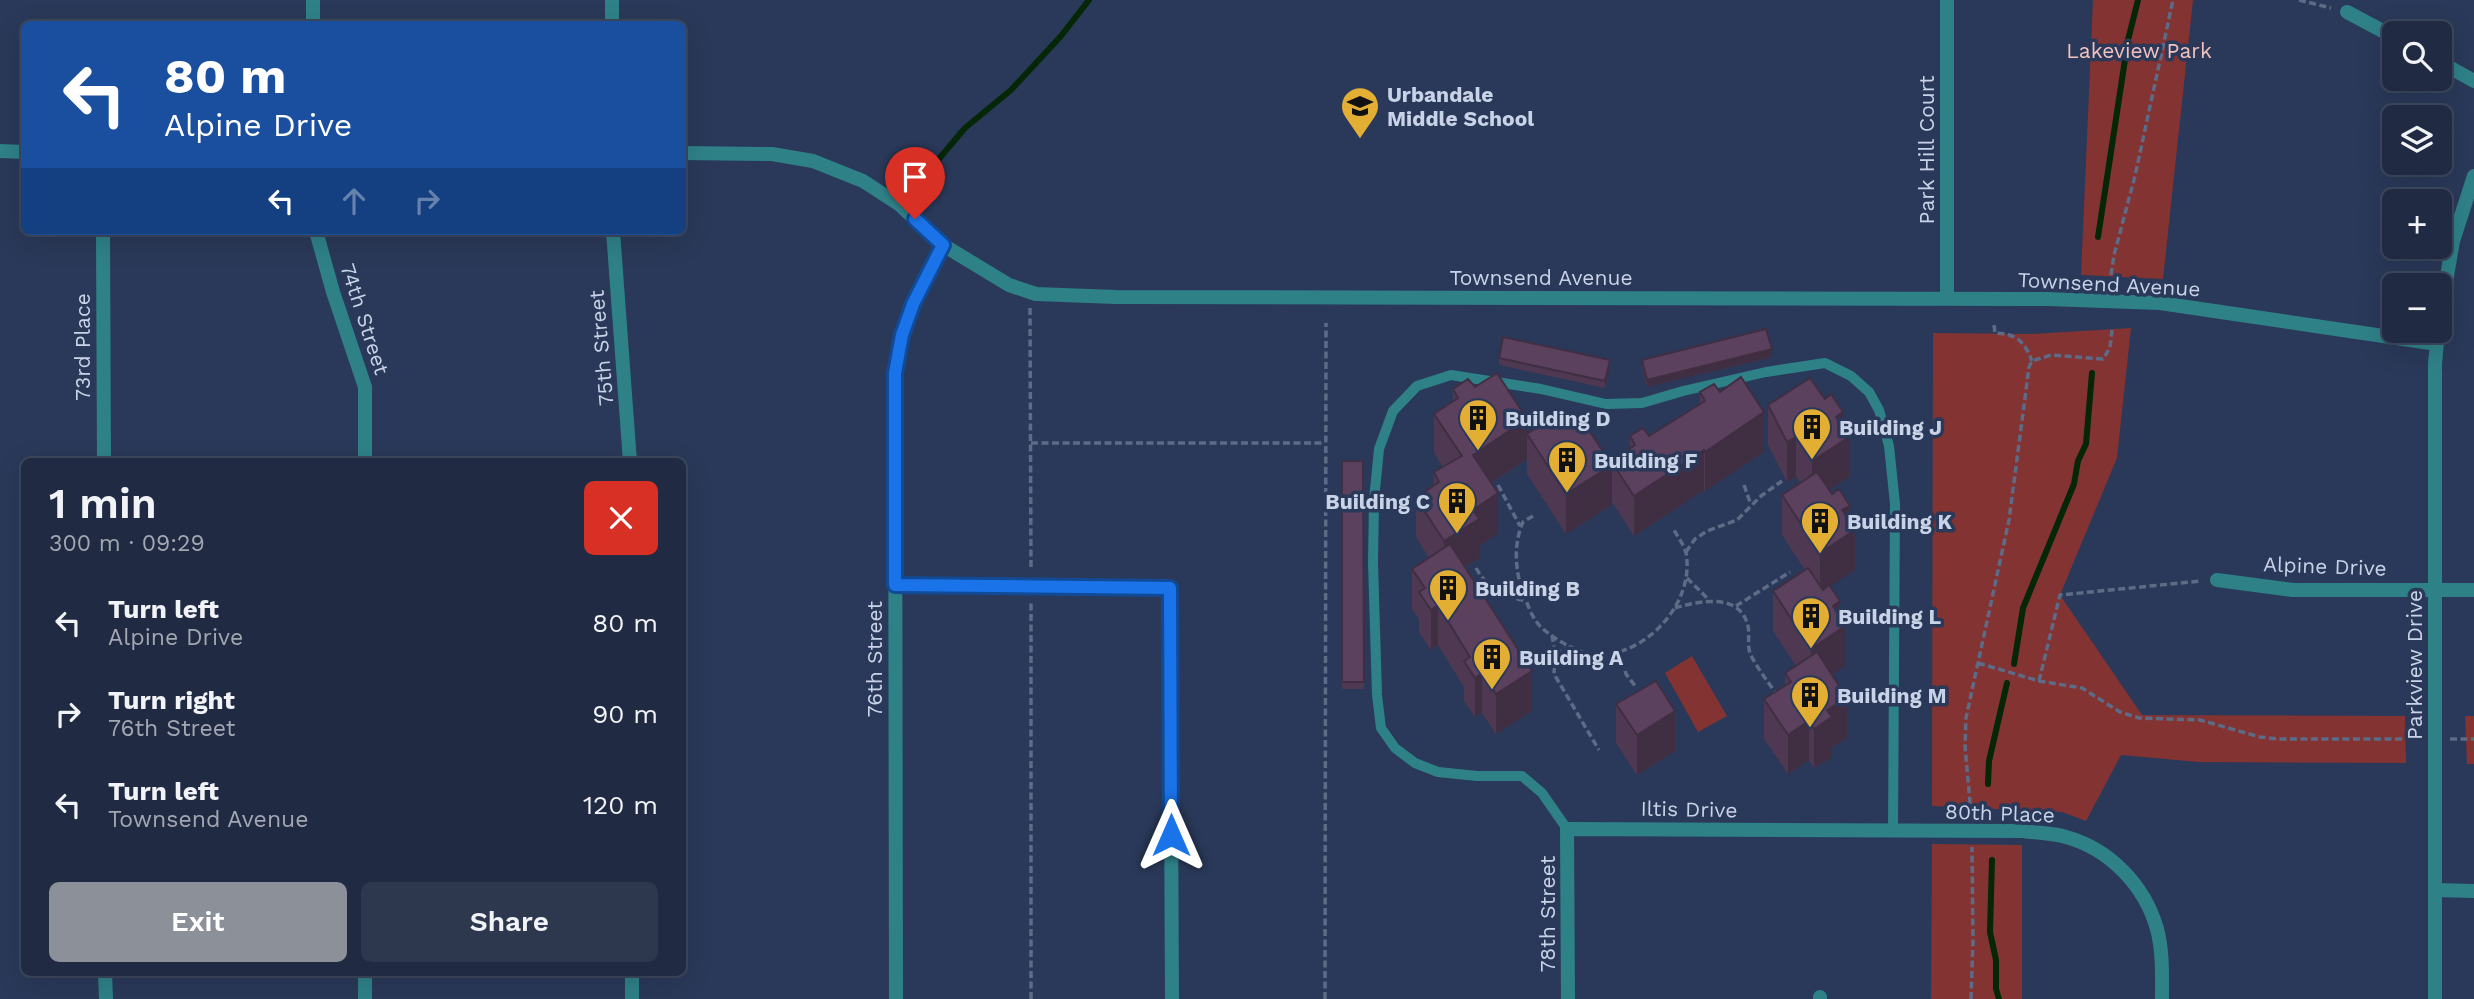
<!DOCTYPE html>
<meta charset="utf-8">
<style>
body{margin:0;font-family:"Work Sans",sans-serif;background:#2d374e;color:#f1f3f6;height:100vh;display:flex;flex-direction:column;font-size:26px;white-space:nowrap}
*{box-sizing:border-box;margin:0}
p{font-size:23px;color:#a2a7b2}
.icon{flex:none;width:38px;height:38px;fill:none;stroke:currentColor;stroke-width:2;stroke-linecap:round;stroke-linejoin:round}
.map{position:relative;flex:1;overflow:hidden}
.drawer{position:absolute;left:21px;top:458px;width:665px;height:518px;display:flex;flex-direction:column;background:#202b43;border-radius:10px;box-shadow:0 7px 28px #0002,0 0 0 2px #3d475c}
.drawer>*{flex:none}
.guide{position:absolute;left:21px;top:21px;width:665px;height:214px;border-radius:10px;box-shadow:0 7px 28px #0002,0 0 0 2px #3d475c;background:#1a4fa0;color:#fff;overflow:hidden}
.fabs{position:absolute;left:2382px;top:21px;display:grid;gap:14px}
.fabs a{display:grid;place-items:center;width:70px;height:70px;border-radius:10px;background:#202b43;box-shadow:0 7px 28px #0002,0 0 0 2px #3d475c;font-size:35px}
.pin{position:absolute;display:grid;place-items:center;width:60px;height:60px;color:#fff;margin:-72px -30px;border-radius:50% 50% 50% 0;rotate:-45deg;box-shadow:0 0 7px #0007}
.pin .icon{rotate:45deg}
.me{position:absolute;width:77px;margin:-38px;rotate:0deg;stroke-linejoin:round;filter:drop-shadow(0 0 5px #0008)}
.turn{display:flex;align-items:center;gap:24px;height:147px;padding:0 28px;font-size:32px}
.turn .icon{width:91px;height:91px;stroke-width:2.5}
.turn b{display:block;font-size:49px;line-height:60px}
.lanes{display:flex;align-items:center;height:66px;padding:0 28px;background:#0003;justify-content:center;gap:35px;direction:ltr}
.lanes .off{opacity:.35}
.round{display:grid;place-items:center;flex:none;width:74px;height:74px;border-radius:10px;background:#2d374e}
.headline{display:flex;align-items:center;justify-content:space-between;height:119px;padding:0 28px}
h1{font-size:42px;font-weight:600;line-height:52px}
.cta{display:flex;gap:14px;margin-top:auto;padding:14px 28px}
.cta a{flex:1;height:80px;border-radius:10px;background:#8c9099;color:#fff;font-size:28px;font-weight:600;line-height:80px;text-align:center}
.cta a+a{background:#2d374e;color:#f1f3f6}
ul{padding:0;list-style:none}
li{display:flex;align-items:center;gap:21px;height:91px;padding:0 28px}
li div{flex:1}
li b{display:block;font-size:26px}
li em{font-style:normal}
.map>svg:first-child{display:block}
.green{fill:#833331}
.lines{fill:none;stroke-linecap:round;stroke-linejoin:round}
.stream{stroke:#052707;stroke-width:6}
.path{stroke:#5d6b87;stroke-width:3.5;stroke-dasharray:7 3.5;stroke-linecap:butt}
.lane{stroke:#2f8188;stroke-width:10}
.street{stroke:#2f8188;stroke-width:14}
.wall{fill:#4f3852}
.shaded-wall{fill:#402e42}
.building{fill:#5c415f;stroke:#402e42;stroke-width:2}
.route-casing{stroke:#114b97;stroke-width:18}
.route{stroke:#1a73e8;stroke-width:12}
.labels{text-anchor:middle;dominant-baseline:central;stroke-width:7;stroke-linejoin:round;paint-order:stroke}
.park-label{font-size:21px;fill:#f4c2be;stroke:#2a3959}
.poi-label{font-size:21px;font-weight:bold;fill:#c9d3e7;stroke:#2a3959;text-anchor:start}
.street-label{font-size:21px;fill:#c9d3e7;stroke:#2a3959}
</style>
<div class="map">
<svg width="2474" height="999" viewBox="0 0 2474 999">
<rect width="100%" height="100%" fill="#2a3959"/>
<path class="green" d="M2093 0H2193L2163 279 2081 275Z
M2131 328 2117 458 2060 595 2142 715 2405 716 2406 763 2198 762 2121 755 2086 821 2062 812 1932 806 1933 333 2030 334Z
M1692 656 1727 716 1698 732 1665 673Z
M2465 716H2474V764H2467Z
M1932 844 2022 845V999H1931Z"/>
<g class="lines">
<path class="stream" d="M921 180 965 128 1011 90 1061 36 1089 0
M2098 237 2128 40 2138 0
M2014 664 2023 608 2074 484 2078 461 2086 444 2092 373
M1988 784 1989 761 2007 683
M1992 860 1990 932 1996 960V989L1999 999"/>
<path class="path" d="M2299 0 2331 8
M2111 275 2114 255 2135 176 2173 0
M1030 308 1031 570
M1994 325 1995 333C2017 334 2024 341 2032 361
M1031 443H1325
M1498 485 1520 526
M1744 485 1751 505
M1533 516 1523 522C1513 544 1515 573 1524 595 1528 606 1533 620 1542 628 1555 640 1581 655 1599 655 1648 654 1695 602 1686 553 1684 545 1678 537 1674 530
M1686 552 1695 539 1707 531 1737 520 1761 496 1782 481
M1476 568C1488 589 1503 596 1526 601
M1687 578 1709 600
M1736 606 1790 572
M1675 608C1699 601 1740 592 1748 626 1750 635 1747 644 1750 653 1756 667 1768 681 1776 694
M1552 635 1555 653 1554 674 1599 750
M1619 651 1626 674 1636 687
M1555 653 1571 647
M1978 663 2039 681 2082 688 2120 712 2139 718 2200 720 2260 737 2279 739H2421
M2039 681 2060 595 2201 581
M2450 739H2474
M1971 814 1965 746 1966 718 2009 520 2029 367 2032 361 2051 355 2103 359 2110 348 2112 330
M1031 999V602
M1325 999 1326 323
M1971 999 1973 940 1972 847"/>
<path class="lane" d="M1567 829 1542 793 1522 776H1477L1438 772 1415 763 1395 748 1381 728 1377 695 1373 563 1374 500 1379 449 1393 411 1417 386 1451 375 1541 389 1606 404 1642 403 1683 391 1766 372 1825 363 1851 376 1869 392 1879 410 1889 446 1895 504 1893 831"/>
<path class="street" d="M1947 0V299
M2347 12 2394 37
M313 24V0
M612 24V0
M2440 62 2474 81
M0 151 24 152
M682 153 772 154 813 161 863 181 900 205 943 245 1009 285 1036 294 1116 297 2048 299 2160 303 2437 344
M103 231 104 462
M316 231 333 292 365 387V462
M613 231 630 462
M2440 317 2453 241 2474 176
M2217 580 2293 590H2474
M895 585 1170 588 1172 999
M2435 890 2474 891
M105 973 106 999
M632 973V999
M365 999V973
M896 999 895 373 902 335 913 304 943 245
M1568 999 1567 829 2023 831C2037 833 2053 833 2066 837 2110 849 2145 886 2157 929 2163 951 2162 976 2162 999
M1820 999V997
M2435 999V364L2438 331"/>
</g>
<path class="wall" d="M1772 357 1647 387 1642 367V360Z
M1499 358 1610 367 1605 388 1499 365Z
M1453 389 1527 459 1491 483 1498 533 1479 546V558L1465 567 1532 711 1496 734 1482 713 1475 717 1464 701V687L1438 645 1431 650 1419 632V619L1412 609V569L1429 558 1416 537V498L1434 485V472L1443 467 1434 453V414L1453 401Z
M1700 392 1764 452 1705 491 1704 490 1634 536 1612 502V505L1566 534 1527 474V434L1579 431 1611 464V461L1630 449V436H1649L1700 404Z
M1768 405 1843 429 1849 477 1829 489 1850 522 1855 570 1830 586 1840 618 1845 666 1832 675 1847 738 1832 747V757L1814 768 1809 760 1788 774 1764 739V699L1785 685V673L1796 666 1773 631V591L1805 570 1782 535V495L1801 483 1796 477 1787 482 1768 445Z
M1342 461H1363L1364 689H1342Z
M1616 704 1675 751 1637 775 1616 743Z"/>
<path class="shaded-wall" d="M1772 349V357L1647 387V380Z
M1610 360V367L1605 388V381Z
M1764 412V452L1705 491V452Z
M1843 412V441L1849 437V477L1812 501V461L1836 417Z
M1527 419V459L1473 494V455Z
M1796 437V477L1787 482V442Z
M1704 450V490L1634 536V496Z
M1612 465V505L1566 534V494Z
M1498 493V533L1479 546V558L1444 581V541L1473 510Z
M1850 506V534L1855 530V570L1820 593V553L1842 510Z
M1840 601V629L1845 626V666L1811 688V649L1833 606Z
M1438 605V645L1431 650V610Z
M1532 671V711L1496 734V694Z
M1482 673V713L1475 717V678Z
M1847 698V738L1832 747V757L1814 768V729L1827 710Z
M1675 711V751L1637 775V735Z
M1809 721V760L1788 774V735Z"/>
<path class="building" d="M1766 329 1772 349 1647 380 1642 360Z
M1503 337 1610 360 1605 381 1499 358Z
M1497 373 1527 419 1473 455 1498 493 1473 510 1479 519 1444 541 1416 498 1439 482 1434 472 1462 456 1434 414 1458 398 1453 389 1468 379 1475 387Z
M1741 377 1764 412 1705 452 1704 450 1634 496 1611 461 1635 445 1630 436 1643 428 1649 436 1705 401 1700 392 1714 384 1720 392Z
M1810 378 1825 399 1831 394 1843 412 1836 417 1849 437 1812 461 1796 437 1787 442 1768 405Z
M1565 409 1579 431 1586 426 1612 465 1566 494 1527 434Z
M1342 461H1363L1364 682H1342Z
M1817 472 1832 494 1839 489 1850 506 1842 510 1855 530 1820 553 1782 495Z
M1450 544 1532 671 1496 694 1482 673 1475 678 1464 661 1470 657 1438 605 1431 610 1419 592 1425 588 1412 569Z
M1808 568 1823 590 1829 585 1840 601 1833 606 1845 626 1811 649 1773 591Z
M1817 652 1847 698 1827 710 1832 717 1814 729 1809 721 1788 735 1764 699 1791 682 1785 673Z
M1656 681 1675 711 1637 735 1616 704Z"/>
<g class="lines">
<defs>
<path id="route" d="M915 219 943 245 913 304 902 335 895 373V585L1170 588 1171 835"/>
</defs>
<use href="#route" class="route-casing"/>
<use href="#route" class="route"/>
</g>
<defs>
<symbol id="school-pin" viewBox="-11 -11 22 30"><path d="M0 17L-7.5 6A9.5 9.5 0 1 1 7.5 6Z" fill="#e3ae34" stroke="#2a3959"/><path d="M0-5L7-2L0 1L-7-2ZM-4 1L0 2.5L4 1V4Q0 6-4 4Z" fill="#111"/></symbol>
<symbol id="building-pin" viewBox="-11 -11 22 30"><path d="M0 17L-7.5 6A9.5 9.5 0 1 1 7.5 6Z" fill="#e3ae34" stroke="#2a3959"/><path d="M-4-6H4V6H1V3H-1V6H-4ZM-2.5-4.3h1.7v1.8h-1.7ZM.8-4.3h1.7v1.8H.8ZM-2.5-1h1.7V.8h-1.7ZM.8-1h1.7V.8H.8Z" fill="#111"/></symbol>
</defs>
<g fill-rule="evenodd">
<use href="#school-pin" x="1338" y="84" width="44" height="60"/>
<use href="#building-pin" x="1456" y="396" width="44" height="60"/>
<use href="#building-pin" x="1790" y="405" width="44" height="60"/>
<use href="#building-pin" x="1545" y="438" width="44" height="60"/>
<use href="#building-pin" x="1435" y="479" width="44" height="60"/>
<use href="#building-pin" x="1798" y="499" width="44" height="60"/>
<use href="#building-pin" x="1426" y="566" width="44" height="60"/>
<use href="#building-pin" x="1789" y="594" width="44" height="60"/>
<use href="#building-pin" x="1470" y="635" width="44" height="60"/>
<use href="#building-pin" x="1788" y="673" width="44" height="60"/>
</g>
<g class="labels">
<g class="park-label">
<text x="2139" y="50">Lakeview Park</text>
</g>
<g class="poi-label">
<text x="1387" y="94">Urbandale<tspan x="1387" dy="24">Middle School</tspan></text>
<text x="1505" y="418">Building D</text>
<text x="1839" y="427">Building J</text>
<text x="1594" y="460">Building F</text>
<text x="1430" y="501" text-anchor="end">Building C</text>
<text x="1847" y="521">Building K</text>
<text x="1475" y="588">Building B</text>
<text x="1838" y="616">Building L</text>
<text x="1519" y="657">Building A</text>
<text x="1837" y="695">Building M</text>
</g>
<g class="street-label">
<text transform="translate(1926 150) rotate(-90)">Park Hill Court</text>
<text x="1541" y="277">Townsend Avenue</text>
<text transform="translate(2109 284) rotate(3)">Townsend Avenue</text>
<text transform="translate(365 319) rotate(72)">74th Street</text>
<text transform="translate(82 347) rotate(-90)">73rd Place</text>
<text transform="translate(601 348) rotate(-95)">75th Street</text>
<text transform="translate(2325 566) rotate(2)">Alpine Drive</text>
<text transform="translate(874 659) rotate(-90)">76th Street</text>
<text transform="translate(2414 665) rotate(-90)">Parkview Drive</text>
<text transform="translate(1689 809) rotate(1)">Iltis Drive</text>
<text transform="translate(2000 813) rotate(2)">80th Place</text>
<text transform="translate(1547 914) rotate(-90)">78th Street</text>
</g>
</g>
</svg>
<div class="fabs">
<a><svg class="icon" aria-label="search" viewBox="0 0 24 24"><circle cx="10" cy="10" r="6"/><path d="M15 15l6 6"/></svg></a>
<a><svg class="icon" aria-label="layers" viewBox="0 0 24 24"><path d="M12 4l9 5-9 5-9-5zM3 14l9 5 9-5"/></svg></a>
<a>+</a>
<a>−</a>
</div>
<div class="pin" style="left:915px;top:219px;background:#d93025"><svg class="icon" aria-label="arrive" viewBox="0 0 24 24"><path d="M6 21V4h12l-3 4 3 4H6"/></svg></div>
<svg class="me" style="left:1171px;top:835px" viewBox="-20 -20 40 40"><path d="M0-17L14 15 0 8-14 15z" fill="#1a73e8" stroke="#fff" stroke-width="4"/></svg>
<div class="guide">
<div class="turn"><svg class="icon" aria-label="left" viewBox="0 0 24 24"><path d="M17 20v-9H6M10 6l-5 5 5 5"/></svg><div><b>80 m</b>Alpine Drive</div></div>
<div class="lanes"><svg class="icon" aria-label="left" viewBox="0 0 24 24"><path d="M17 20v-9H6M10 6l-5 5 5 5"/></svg><svg class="icon off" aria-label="ahead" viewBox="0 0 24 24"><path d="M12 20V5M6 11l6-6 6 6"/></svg><svg class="icon off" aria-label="right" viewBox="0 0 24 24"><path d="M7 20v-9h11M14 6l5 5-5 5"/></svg></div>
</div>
<section class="drawer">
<div class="headline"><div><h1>1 min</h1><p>300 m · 09:29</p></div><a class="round" style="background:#d93025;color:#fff"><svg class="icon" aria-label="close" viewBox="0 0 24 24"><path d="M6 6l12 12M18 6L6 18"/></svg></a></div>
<ul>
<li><svg class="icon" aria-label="left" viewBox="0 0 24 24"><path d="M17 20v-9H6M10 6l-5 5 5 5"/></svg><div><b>Turn left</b><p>Alpine Drive</p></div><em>80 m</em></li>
<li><svg class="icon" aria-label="right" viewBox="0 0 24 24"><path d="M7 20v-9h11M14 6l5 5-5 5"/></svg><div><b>Turn right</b><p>76th Street</p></div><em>90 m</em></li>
<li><svg class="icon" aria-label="left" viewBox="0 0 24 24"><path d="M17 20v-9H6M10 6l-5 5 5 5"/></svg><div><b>Turn left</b><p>Townsend Avenue</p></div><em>120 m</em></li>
</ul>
<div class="cta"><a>Exit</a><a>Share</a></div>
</section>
</div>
